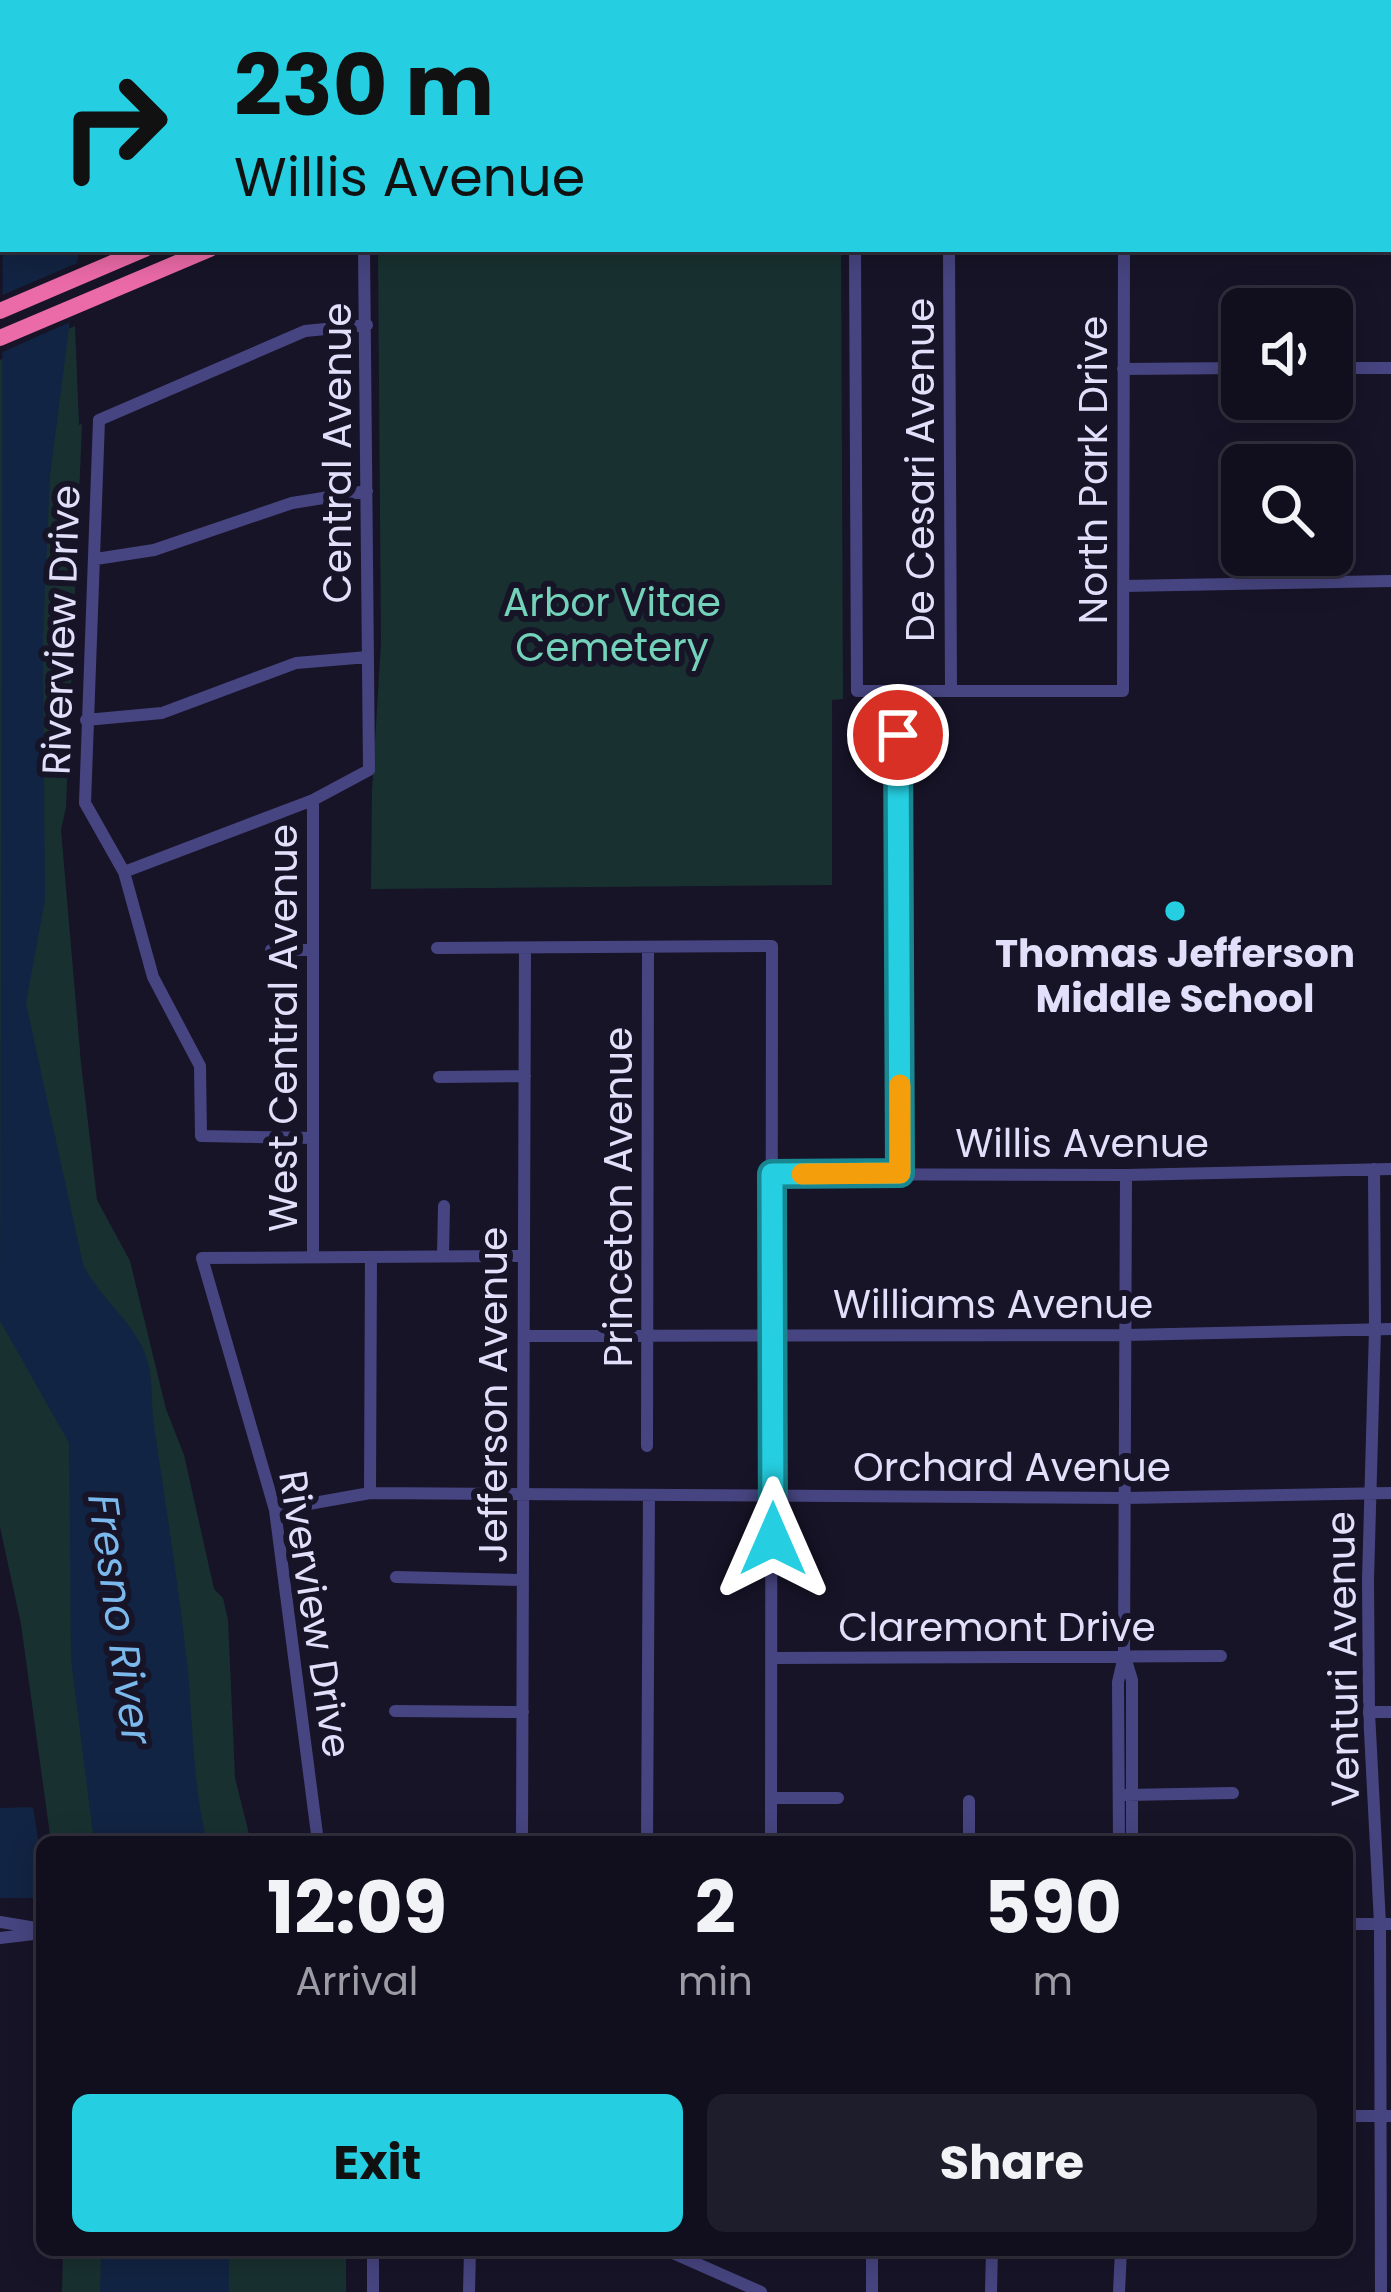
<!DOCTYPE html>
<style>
body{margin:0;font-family:Poppins,sans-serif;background:#1e1d2b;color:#f1f3f6;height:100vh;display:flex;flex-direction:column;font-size:45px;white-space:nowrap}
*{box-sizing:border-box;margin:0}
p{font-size:39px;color:#9c9ca4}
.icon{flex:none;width:66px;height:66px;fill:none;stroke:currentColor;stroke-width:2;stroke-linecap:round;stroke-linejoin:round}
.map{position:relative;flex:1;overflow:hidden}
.panel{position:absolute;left:36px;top:1836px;width:1317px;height:420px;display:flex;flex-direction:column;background:#110f1e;border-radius:18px;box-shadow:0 6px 30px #0003,0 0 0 3px #302f3c}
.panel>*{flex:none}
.hud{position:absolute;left:0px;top:0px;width:1392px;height:252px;box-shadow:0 6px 30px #0003,0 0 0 3px #302f3c;background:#25cfe1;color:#111;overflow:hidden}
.tools{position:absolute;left:1221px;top:288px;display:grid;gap:24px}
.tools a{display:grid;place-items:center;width:132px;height:132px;border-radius:18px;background:#110f1e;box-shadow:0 6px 30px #0003,0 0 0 3px #302f3c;font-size:60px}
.pin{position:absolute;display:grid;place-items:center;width:102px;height:102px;color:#fff;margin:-51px;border:6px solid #fff;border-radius:50%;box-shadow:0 3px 12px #0007}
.me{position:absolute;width:132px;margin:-66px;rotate:0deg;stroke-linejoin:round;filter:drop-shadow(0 0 9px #0008)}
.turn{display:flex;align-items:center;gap:42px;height:252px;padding:0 36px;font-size:54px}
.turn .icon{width:156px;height:156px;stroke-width:2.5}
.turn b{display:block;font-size:84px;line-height:102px}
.eta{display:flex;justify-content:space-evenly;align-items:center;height:204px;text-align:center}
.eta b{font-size:72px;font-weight:700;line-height:84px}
.cta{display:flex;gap:24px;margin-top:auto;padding:24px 36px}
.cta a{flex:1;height:138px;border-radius:18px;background:#25cfe1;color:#111;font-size:48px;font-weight:700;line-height:138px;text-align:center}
.cta a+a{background:#1e1d2b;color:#f1f3f6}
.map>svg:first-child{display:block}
.green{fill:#183130}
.water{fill:#122443}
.pier{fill:#171428}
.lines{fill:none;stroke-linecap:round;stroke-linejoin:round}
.minor{stroke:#474581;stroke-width:12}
.highway{stroke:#eb6aa8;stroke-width:16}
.route-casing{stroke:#188792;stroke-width:30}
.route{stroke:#25cfe1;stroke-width:21}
.slow{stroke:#f59e0b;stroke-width:21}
.poi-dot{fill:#25cfe1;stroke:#171428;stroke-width:4.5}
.labels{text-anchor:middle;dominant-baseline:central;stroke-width:12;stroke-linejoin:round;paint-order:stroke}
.street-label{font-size:39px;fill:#e2dffb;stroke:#171428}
.park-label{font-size:39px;fill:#74d2ba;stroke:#171428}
.poi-label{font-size:39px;font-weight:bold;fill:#e2dffb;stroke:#171428}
.water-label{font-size:42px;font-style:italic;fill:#7bb9ed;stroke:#171428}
</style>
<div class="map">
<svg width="1391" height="2292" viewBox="0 0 1391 2292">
<rect width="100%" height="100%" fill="#171428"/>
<path class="green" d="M378 249H841L843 699 832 700V885L371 889 372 791 381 643Z
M75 326 79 425 82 424 66 807 61 830 81 1063 97 1200 130 1261 166 1409 184 1455 214 1589 223 1598 228 1620 235 1778 251 1842H51L21 1624 0 1527V360Z
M63 2250H346V2292H62Z"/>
<path class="water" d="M3 136V249H79L50 477 43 638 45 900 26 1003 83 1264C100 1300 137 1323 148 1362 153 1382 151 1405 154 1425 166 1507 179 1588 188 1670 193 1728 193 1785 207 1842H94L71 1660 69 1443 0 1321Z
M33 1807 42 1863V1892L33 1898H0V1808Z
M101 2250H229V2292H100Z"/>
<path class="pier" d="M82 261 75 320 0 353V296Z"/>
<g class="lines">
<path class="minor" d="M368 0V3
M853 0V3
M552 3 556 0
M771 3 783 0
M1124 3V0
M1288 3V0
M1389 21H1391
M1389 190H1391
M1389 205H1391
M855 249 857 691H1123L1124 249
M949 249 951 691
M1332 368H1391
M1123 369 1242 368
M1275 555V583
M96 559 154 550 292 503 367 491
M1123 586 1391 581
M898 692 900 1173
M86 720 162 713 296 663 368 657
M313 800V1257
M124 872 313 800 369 770 364 249
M437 948 772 946 771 1842
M271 950H313
M439 1077 525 1076
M313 1138 201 1136 200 1066 153 977 124 872 85 803 99 420 305 331 367 325
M1374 1169 1375 1329 1368 1580 1369 1712 1380 1924 1381 2292
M773 1174 1126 1175 1391 1169
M443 1256 444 1206
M524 1336 1126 1335 1391 1329
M647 1446 648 947
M370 1493 371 1257
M275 1510 370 1493 1125 1498 1391 1493
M396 1577 523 1580
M1125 1657 1132 1680V1842
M774 1658 1221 1656
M395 1711 523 1712
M1369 1712H1391
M1126 1795 1233 1793
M771 1798H838
M318 1842 275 1510 202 1258 524 1256
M522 1842 525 948
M647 1842 649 1495
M969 1842V1801
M1119 1842 1118 1682 1124 1656 1126 1175
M0 1922 42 1929
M1347 1924H1391
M0 1938 42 1933
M1347 2116H1391
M373 2250V2292
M666 2250 761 2292
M872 2250V2292
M469 2292 470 2250
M991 2292 992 2250
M1119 2292 1121 2250"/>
<path class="highway" d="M609 3 613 0
M657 3 661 0
M0 311 145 249
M0 338 210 249"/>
</g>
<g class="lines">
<defs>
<path id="route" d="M773 1539 772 1174 900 1173 898 735"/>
</defs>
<use href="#route" class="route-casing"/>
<use href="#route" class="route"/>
<path class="slow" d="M802 1174 900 1173V1085"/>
</g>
<circle class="poi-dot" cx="1175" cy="911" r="12"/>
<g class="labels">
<g class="street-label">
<text transform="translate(337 453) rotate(-90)">Central Avenue</text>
<text transform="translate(920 470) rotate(-90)">De Cesari Avenue</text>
<text transform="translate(1093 470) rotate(-90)">North Park Drive</text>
<text transform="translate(61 630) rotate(-88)">Riverview Drive</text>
<text transform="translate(283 1028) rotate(-90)">West Central Avenue</text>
<text x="1082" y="1143">Willis Avenue</text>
<text transform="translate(618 1197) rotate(-90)">Princeton Avenue</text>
<text x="993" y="1304">Williams Avenue</text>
<text transform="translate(493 1395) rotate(-90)">Jefferson Avenue</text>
<text x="1012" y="1467">Orchard Avenue</text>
<text transform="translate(315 1614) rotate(81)">Riverview Drive</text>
<text x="997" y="1627">Claremont Drive</text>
<text transform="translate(1343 1659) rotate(-91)">Venturi Avenue</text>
</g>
<g class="park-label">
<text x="612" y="602">Arbor Vitae<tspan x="612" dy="45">Cemetery</tspan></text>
</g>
<g class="poi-label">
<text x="1175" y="953">Thomas Jefferson<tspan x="1175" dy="45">Middle School</tspan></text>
</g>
<g class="water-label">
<text transform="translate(120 1619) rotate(82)">Fresno River</text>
</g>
</g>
</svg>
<div class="tools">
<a><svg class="icon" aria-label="sound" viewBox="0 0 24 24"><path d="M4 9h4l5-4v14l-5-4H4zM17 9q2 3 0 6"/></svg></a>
<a><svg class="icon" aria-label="search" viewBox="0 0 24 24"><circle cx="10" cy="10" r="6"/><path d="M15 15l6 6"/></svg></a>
</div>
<div class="pin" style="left:898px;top:735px;background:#d93025"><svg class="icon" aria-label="arrive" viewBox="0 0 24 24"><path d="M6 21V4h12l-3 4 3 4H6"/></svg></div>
<svg class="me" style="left:773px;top:1539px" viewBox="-20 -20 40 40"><path d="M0-17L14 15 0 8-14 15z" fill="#25cfe1" stroke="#fff" stroke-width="4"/></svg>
<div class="hud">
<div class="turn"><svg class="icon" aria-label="right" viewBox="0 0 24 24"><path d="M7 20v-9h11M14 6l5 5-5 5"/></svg><div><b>230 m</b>Willis Avenue</div></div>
</div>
<section class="panel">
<div class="eta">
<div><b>12:09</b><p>Arrival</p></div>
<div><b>2</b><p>min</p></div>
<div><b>590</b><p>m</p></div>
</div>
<div class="cta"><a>Exit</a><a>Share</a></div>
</section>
</div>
